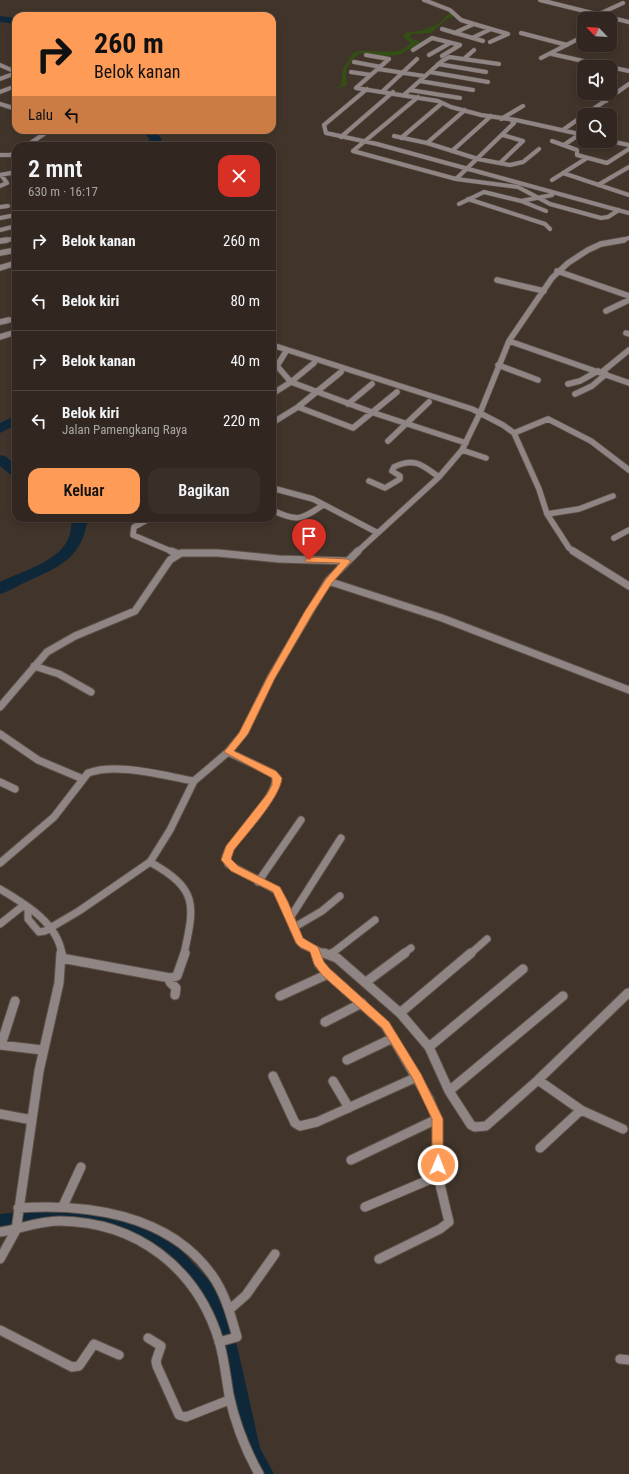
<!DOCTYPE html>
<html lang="id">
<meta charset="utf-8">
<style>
body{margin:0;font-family:"Roboto Condensed",sans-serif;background:#392f29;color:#f1f3f6;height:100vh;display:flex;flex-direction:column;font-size:15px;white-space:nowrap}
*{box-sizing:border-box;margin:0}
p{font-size:13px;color:#a8a5a5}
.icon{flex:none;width:22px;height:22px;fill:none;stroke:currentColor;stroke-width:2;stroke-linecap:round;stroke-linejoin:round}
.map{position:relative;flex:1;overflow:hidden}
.sheet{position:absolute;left:12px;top:142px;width:264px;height:380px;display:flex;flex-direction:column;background:#312720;border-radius:12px;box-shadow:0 2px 6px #0003,0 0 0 1px #4c443e}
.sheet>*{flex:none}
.top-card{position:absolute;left:12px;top:12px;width:264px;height:122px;border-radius:12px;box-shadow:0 2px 6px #0003,0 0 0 1px #4c443e;background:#fe9c57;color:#111;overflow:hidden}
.needle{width:26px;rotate:295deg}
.tools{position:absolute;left:577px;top:12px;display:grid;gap:8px}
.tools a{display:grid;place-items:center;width:40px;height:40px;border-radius:8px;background:#312720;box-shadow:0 2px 6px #0003,0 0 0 1px #4c443e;font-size:20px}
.pin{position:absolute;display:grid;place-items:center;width:34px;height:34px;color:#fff;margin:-41px -17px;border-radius:50% 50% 50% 0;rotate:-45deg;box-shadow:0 0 4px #0007}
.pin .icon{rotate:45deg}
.me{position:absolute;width:44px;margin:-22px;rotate:1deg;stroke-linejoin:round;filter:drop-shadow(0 0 3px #0008)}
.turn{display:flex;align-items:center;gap:14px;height:84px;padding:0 16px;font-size:18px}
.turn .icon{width:52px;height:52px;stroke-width:2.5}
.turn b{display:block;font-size:28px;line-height:34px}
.then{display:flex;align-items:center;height:38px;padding:0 16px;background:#0003;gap:8px;font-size:15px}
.round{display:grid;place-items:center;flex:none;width:42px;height:42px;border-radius:12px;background:#392f29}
.head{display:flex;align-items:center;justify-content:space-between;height:68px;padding:0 16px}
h1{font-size:24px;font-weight:600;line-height:30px}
.action{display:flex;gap:8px;margin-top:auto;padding:8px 16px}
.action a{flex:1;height:46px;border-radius:12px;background:#fe9c57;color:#111;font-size:16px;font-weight:600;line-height:46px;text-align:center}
.action a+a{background:#392f29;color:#f1f3f6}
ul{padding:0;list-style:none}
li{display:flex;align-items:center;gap:12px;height:60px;padding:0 16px;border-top:1px solid #4c443e}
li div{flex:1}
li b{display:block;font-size:15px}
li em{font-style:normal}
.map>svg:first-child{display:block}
.green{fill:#344f14}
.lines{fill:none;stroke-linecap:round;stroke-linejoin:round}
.canal{fill:#0e283a;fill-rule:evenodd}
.river{fill:#0e283a;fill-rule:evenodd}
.minor-far3-casing{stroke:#5d5047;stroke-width:5}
.minor-far2-casing{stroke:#5d5047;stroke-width:7}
.minor-far1-casing{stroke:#5d5047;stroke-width:9}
.minor-casing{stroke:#5d5047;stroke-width:11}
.minor-far3{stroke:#8f8584;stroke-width:4}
.minor-far2{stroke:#8f8584;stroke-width:5.5}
.minor-far1{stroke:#8f8584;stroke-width:7}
.minor{stroke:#8f8584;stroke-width:9}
.route{fill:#fe9c57;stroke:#a56539}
</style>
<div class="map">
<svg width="629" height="1474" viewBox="0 0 629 1474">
<rect width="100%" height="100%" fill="#41342a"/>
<path class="green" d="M450 12 455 15 446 20 431 33 411 34 410 38 421 42C414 48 406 49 400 55L381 56 360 53C354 58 346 64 346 74 346 79 348 82 346 86L336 88 341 85 343 69 353 53C371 46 395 60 411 43L403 37 405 33 424 30 440 23Z"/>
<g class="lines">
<path class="canal" d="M68 1207 135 1222 179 1248 215 1287 233 1328 260 1448 274 1474H257L244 1448 217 1328 204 1296 169 1258 127 1232 68 1219 0 1226V1214Z"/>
<path class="river" d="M0 16 16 18V24L0 22Z
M140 130 154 131 161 138 162 146H150L149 138Z
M16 415V425L0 433V423Z
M0 455 5 456 16 465V476L11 475 0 466Z
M72 518H88C82 558 61 566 28 581 19 585 10 591 0 594V582C23 570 62 562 70 534 71 529 72 523 72 518Z"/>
<defs>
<path id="minor-far3" d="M424 0 450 10 461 20 474 24 454 33
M540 0 629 22
M599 14 623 3
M474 24 508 34
M442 29 483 41
M521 33 567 45
M472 38 491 29
M490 42 508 34
M413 50 432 38 460 45 442 56
M552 54 610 67
M366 55 389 59 356 88 438 101 451 107 481 115 516 120 584 135
M429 55 450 43
M465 58 474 50
M541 58 584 36
M354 62 381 67
M438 64 486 72
M0 65 16 72
M610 67 629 71
M378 69 424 76
M351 72 371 75
M430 72 488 82
M0 79 16 73
M420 81 473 90
M367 89 324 125 326 133 377 144 629 213
M410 90 460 98
M383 91 417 59
M0 92 16 86
M593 93 594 96 606 101
M405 94 442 61 449 57 499 64
M418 97 353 151 456 179
M0 104 16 109
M585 115 629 84
M501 119 523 106
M512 121 514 123 456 179 518 187 550 204 601 218 608 217 619 210
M563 130 584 115
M394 136 427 143 478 159 510 165 523 162 539 149
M341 137 393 92
M401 138 441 104
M552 141 577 150V155L607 163 629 149
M610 141 629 145
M427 143 465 110
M564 145 580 134
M26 146 50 130
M452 151 491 116
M0 155H10L16 152
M500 163 523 141 503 135
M563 173 629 195
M0 175 16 172
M552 180 587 158
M598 185 629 167
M0 186 7 183 1 175
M468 199 545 224 550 229
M459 204 484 192 521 201
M0 207 8 206
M546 211 521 201 552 195
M0 218 16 215
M0 230 16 226
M2 241 16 238
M619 241 629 238"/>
<path id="minor-far2" d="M0 241 7 240
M0 253 16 250
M0 268 16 263
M557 271 629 296
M497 280 544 291
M606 311 629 300
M0 322 9 320
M626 333 629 334
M0 337 16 332
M509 341 629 383
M272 345 472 409 503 425 514 433 539 489 547 514 569 548 575 552
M285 353 277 366 291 382 374 413 466 443
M498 365 538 380
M602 372 629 350
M568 384 580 381 598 371
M272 394 291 382 314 363
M575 394 592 386 606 374
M348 404 372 384
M298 407 353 428 397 392
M272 423 298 407 341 372
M514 433 548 419 591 441 629 470
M388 441 429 402
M462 450 486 458
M369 481 385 488 400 479V476L392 471 394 467C415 457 422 465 439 477
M272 488 313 499 378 533
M272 510C297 522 301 520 323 505
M547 514 579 509 613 496
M151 518 134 527 133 535 173 552
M614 538 629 530
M357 552 439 477 462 450 480 413 509 341 552 278 568 263 588 250 601 244 624 240"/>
<path id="minor-far1" d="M171 551 179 554
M573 551 629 586
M328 581 442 618 629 690
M34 666 59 674 91 692
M0 707 47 652 75 636 135 611 170 560 181 553H218L279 559 347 561
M0 734 38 760 83 779
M228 752 272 773 277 778C270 805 246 827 229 849L226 856 228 864 276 890 283 901 299 941 303 945 326 954
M0 782 15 789
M150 862C198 889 195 904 184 954
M0 863 54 817 88 773C116 762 164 776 194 781
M258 882 301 820
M0 889C25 904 57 922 62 954
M28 908V919L39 932 45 931 79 911 150 862 170 830 194 781 228 752 243 734 271 677 328 581 358 551
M290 918 341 838
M0 924 24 905
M293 928 322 911 340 896
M315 949 316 954
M331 954 375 920
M403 954 411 948
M470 954 487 939"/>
<path id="minor" d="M316 953 319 964 326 972 385 1025 429 1099 437 1119 438 1176 449 1222 440 1229 379 1259
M324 953 337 958 400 1013 429 1047 449 1091 471 1125 475 1127 486 1126 538 1080 628 993
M330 955 333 953
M61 958 170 978 177 976 185 953
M170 978V982L176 988 175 995
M366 982 405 953
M280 996 328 974
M400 1013 471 953
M325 1022 362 1003
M0 1045 42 1050
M1 1045 15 1001
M429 1047 523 969
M347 1060 393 1038
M273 1076 295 1123 300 1126 317 1122 417 1077
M538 1080 581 1110 623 1129
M333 1081 349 1108
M449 1091 563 996
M0 1114 32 1120
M540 1148 581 1110
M351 1160 437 1119
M63 1206 81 1167
M365 1207 438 1176
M18 1208C86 1203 169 1214 212 1275 225 1293 231 1316 237 1337L219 1342
M0 1232C20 1229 39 1221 60 1221 137 1222 197 1268 219 1341 224 1358 226 1377 229 1395 235 1423 245 1449 259 1474
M0 1259 16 1230 39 1071 59 983 61 953
M229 1310 246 1295 275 1254
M0 1330 72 1367 79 1366 94 1344 119 1355
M148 1338 161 1346 156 1361 157 1366 179 1415 186 1417 229 1400
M620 1359 629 1360"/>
</defs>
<use href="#minor-far3" class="minor-far3-casing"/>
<use href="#minor-far2" class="minor-far2-casing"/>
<use href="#minor-far1" class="minor-far1-casing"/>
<use href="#minor" class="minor-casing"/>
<use href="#minor-far3" class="minor-far3"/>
<use href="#minor-far2" class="minor-far2"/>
<use href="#minor-far1" class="minor-far1"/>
<use href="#minor" class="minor"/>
</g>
<path class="route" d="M309 557 347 559 351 561 332 583 314 611 275 678 248 734 234 751 276 771 282 778C280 798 247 833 234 850L231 859 238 866 280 887 288 902 303 938 318 947 324 962 330 969 389 1022 421 1074 443 1119V1165L442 1168 438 1170 433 1168 432 1165V1119L413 1079 382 1028 322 975 314 964 310 952 300 947 296 943 273 892 231 871 221 860 226 846 267 794 272 785V778L224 752 239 733 267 678 305 611 326 579 340 563 306 562 305 560Z"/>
</svg>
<div class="tools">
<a><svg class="needle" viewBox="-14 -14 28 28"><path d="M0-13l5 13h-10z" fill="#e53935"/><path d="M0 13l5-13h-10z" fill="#a8a5a5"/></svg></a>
<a><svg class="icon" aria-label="sound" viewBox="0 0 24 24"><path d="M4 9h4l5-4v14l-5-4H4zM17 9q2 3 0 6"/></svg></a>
<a><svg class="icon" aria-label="search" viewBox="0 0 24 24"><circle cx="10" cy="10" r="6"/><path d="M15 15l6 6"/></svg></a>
</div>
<div class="pin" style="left:309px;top:560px;background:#d93025"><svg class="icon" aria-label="arrive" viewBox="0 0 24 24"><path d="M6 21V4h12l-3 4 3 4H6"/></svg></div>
<svg class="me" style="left:438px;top:1165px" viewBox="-20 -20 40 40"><circle r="17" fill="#fe9c57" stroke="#fff" stroke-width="3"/><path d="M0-11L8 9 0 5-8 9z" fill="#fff"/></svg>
<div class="top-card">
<div class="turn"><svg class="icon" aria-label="right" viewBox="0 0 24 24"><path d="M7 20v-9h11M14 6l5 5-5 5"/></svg><div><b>260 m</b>Belok kanan</div></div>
<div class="then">Lalu<svg class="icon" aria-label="left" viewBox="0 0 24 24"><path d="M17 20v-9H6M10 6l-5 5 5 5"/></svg></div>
</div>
<section class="sheet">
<div class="head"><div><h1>2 mnt</h1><p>630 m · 16:17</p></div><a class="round" style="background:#d93025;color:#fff"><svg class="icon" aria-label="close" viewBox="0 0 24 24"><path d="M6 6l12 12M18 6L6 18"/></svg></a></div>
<ul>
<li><svg class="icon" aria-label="right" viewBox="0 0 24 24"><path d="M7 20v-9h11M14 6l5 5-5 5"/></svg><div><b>Belok kanan</b></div><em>260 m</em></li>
<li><svg class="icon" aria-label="left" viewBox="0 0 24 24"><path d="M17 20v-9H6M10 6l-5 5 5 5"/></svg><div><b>Belok kiri</b></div><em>80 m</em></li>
<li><svg class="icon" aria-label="right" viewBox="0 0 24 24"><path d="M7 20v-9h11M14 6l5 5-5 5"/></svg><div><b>Belok kanan</b></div><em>40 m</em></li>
<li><svg class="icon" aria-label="left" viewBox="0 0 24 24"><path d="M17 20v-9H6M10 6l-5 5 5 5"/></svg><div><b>Belok kiri</b><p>Jalan Pamengkang Raya</p></div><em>220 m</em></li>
</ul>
<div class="action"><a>Keluar</a><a>Bagikan</a></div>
</section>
</div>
